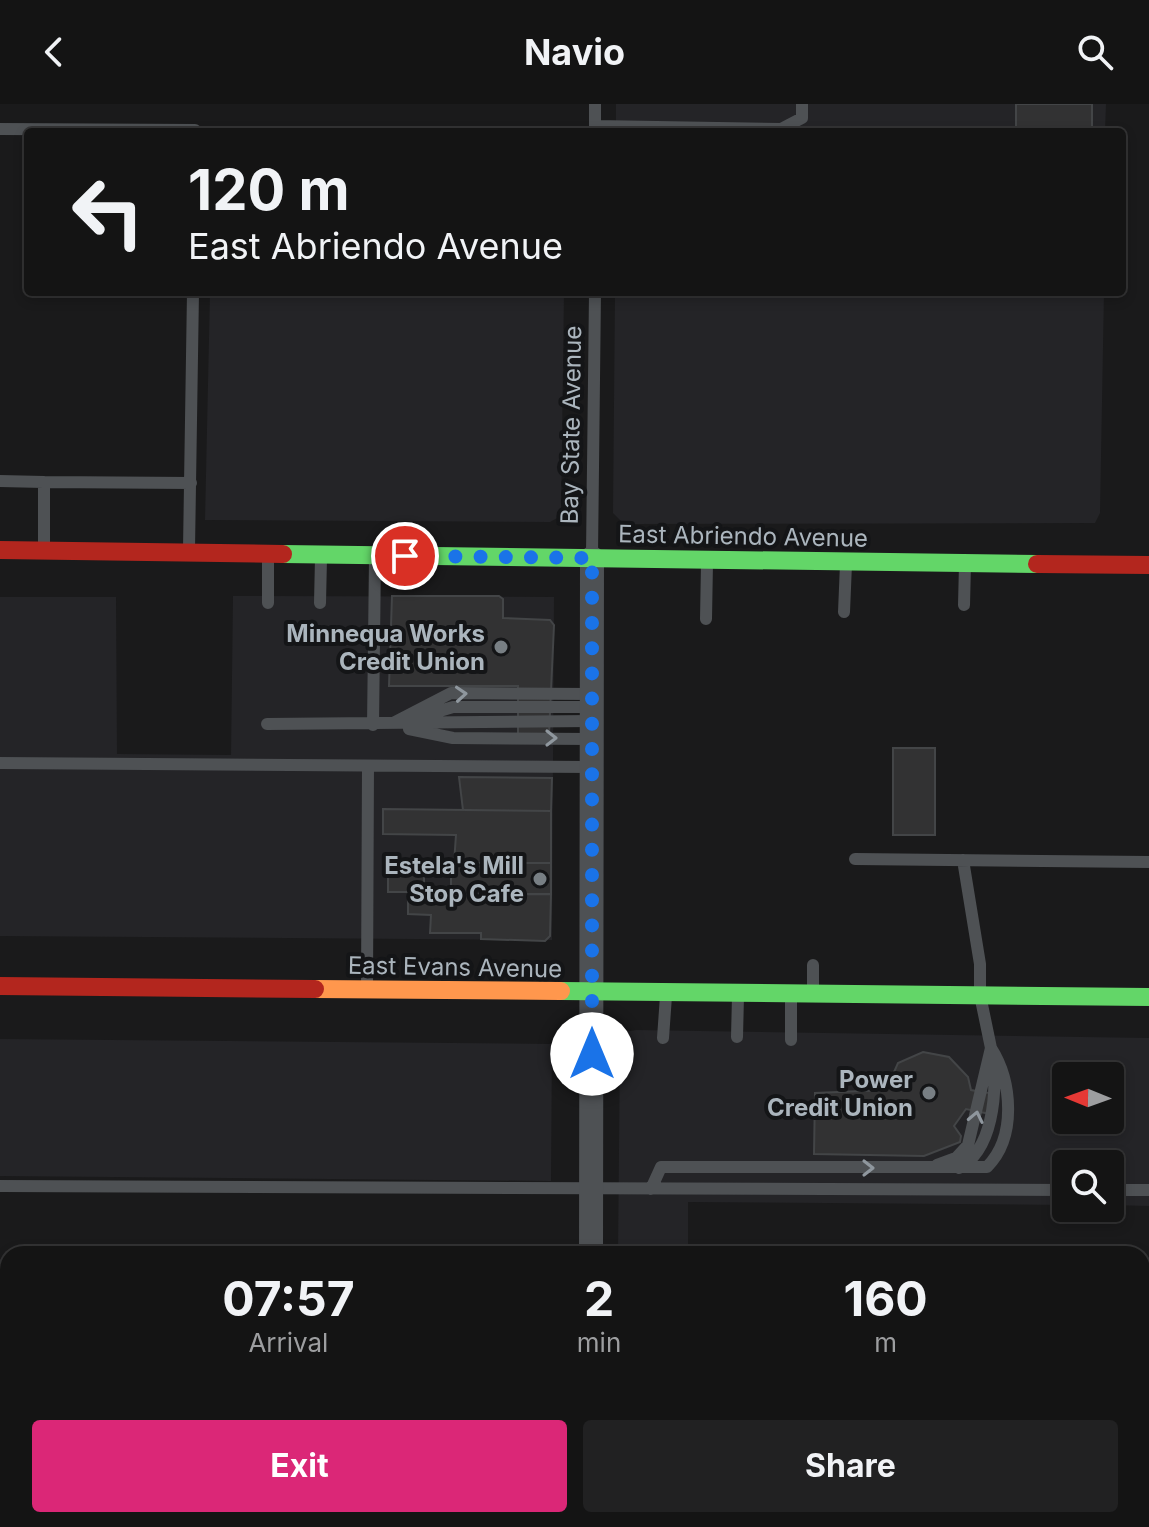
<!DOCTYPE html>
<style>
body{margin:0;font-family:Inter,sans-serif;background:#212122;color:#f1f3f6;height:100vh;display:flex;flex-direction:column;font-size:30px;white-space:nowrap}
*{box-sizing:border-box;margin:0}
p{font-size:26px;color:#9d9ea0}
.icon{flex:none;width:44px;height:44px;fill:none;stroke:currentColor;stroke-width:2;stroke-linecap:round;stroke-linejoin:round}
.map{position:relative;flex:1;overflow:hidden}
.side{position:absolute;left:0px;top:1142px;width:1150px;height:282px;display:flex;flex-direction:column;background:#141414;border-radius:24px 24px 0 0;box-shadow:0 4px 12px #0003,0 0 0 2px #333334}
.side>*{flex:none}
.guide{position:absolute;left:24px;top:24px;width:1102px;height:168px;border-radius:8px;box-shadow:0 4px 12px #0003,0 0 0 2px #333334;background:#141414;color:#f1f3f6;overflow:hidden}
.needle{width:52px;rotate:271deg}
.controls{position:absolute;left:1052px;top:958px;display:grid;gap:16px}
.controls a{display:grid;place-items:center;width:72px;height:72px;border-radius:8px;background:#141414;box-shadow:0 4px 12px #0003,0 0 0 2px #333334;font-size:40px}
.pin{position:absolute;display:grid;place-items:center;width:68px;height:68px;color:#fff;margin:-34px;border:4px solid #fff;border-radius:50%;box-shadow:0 2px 8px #0007}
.me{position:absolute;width:88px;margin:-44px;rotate:0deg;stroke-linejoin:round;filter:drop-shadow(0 0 6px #0008)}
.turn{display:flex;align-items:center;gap:28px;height:168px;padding:0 32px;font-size:36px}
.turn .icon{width:104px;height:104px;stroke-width:2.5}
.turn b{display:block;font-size:56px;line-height:68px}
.eta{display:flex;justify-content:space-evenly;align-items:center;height:136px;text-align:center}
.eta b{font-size:48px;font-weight:700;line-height:56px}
.cta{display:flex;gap:16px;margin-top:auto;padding:16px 32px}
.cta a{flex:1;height:92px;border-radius:8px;background:#db2777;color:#fff;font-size:32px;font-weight:700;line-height:92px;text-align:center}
.cta a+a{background:#212122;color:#f1f3f6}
header{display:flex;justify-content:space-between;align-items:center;height:104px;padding:0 32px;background:#141414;font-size:36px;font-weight:700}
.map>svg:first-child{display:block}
.built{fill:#242427;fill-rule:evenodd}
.building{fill:#323233;stroke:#434547;stroke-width:2}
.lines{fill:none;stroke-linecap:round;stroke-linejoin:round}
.lane{stroke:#4e5154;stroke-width:12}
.street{stroke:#4e5154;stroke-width:24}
.fast{stroke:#63d668;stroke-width:18}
.slow{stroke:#ff974d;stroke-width:18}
.jam{stroke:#b3261e;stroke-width:18}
.oneway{stroke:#8f979e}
.route{stroke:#1a73e8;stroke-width:14;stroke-dasharray:0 25.2}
.poi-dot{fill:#787f84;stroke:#141517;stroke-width:3}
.labels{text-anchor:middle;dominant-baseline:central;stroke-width:8;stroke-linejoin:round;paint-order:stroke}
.street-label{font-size:24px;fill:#abb5bd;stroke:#141517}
.poi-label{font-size:24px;font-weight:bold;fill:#abb5bd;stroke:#141517;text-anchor:end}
</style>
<header><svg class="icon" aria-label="back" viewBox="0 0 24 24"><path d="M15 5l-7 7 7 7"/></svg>Navio<svg class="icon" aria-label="search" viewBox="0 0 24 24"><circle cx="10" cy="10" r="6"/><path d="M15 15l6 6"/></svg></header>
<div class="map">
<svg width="1149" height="1423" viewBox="0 0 1149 1423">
<rect width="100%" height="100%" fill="#1a1a1b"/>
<path class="built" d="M616 0H1106L1105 28H616Z
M210 188H564L561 412 550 418 205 416Z
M615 188H1104L1100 409 1095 419 624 420 613 409Z
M233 492 554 493 552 836 0 832V493H116L117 650 231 651Z
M637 926 1149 934V1102L1110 1101V1060H1066V1101L688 1098V1150H618L620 939 624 928ZM1066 972H1110V1016H1066Z
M0 935 552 940 551 1077 0 1072Z"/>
<path class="building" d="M1016 0H1092V28H1016Z
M392 492H499L503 495V514L550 516 554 521 549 630H518V582H389Z
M893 644H935V731H893Z
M459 673 552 674 551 707 463 706Z
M383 705 551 707V759H454L456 731 383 730Z
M451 759H551V790H451Z
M388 763H424V788H388Z
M551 790 550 832 545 837 481 835V829H430L431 811 408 810V791Z
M923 948 949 953 968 973 971 986 995 990 990 1010 966 1005 954 1022 961 1032 960 1038 924 1052 814 1050 815 989 886 986 898 959Z"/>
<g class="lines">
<path class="lane" d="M595 22 781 25 802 14V0
M0 25 195 26
M195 28H579
M595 28V0
M0 377 44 378
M44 444V378L191 379
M189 445 193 188
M592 451 595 188
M268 499V450
M320 499 321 454
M964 501 965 460
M844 508 846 460
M706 515 707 459
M413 615 453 603H591
M393 619 451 589 592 590
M267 620 592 617
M373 621 375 454
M409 625 453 634 592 635
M0 659 592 663
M855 755 1149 758
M367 883 368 662
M813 886V861
M791 891V936
M737 933 738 892
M663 934 666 892
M937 1061 956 1054 968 1041 991 944 980 891V860L963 756
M959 1064C993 1046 997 990 993 955
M0 1082 1066 1086
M651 1085 661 1063H987C1017 1033 1012 977 991 944
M1110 1086H1149"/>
<path class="street" d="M591 1150 592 454
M0 1305H8
M1142 1311H1149
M586 1423V1416"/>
<path class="fast" d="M283 450 1037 460
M561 887 1149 893"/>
<path class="slow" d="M315 885 561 887"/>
<path class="jam" d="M0 446 283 450
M1037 460 1149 461
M0 882 315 885"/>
</g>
<defs><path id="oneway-chevron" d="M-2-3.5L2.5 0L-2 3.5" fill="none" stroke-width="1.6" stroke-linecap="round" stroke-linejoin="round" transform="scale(2)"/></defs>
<g class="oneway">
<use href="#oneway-chevron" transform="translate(461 590) rotate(-4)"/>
<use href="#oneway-chevron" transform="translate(551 634)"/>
<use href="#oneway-chevron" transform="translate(976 1013) rotate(-78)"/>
<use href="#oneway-chevron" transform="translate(868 1064)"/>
</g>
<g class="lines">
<path class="route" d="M405 452 592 454V950"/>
</g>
<g class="poi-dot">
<circle cx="501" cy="543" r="8"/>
<circle cx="540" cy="775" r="8"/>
<circle cx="929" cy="989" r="8"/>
</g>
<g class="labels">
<g class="street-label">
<text transform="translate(571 321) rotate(-89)">Bay State Avenue</text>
<text transform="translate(743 432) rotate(1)">East Abriendo Avenue</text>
<text transform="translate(455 863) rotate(1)">East Evans Avenue</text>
</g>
<g class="poi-label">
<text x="485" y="529">Minnequa Works<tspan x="485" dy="28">Credit Union</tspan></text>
<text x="524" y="761">Estela's Mill<tspan x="524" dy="28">Stop Cafe</tspan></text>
<text x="913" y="975">Power<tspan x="913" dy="28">Credit Union</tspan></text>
</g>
</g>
</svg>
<div class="controls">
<a><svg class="needle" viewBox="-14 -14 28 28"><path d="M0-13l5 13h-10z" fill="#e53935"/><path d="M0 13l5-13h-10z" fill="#9d9ea0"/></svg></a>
<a><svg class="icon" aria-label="search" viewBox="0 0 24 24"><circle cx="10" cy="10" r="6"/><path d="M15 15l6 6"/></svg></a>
</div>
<div class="pin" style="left:405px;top:452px;background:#d93025"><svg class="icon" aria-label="arrive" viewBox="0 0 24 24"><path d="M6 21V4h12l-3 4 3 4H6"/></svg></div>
<svg class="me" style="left:592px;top:950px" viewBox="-20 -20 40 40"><circle r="19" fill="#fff"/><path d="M0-13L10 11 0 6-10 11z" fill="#1a73e8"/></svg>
<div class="guide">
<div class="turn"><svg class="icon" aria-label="left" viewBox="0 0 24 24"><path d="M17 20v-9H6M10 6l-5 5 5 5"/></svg><div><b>120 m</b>East Abriendo Avenue</div></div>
</div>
<section class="side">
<div class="eta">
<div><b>07:57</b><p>Arrival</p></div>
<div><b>2</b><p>min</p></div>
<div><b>160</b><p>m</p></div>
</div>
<div class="cta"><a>Exit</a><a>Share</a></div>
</section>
</div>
